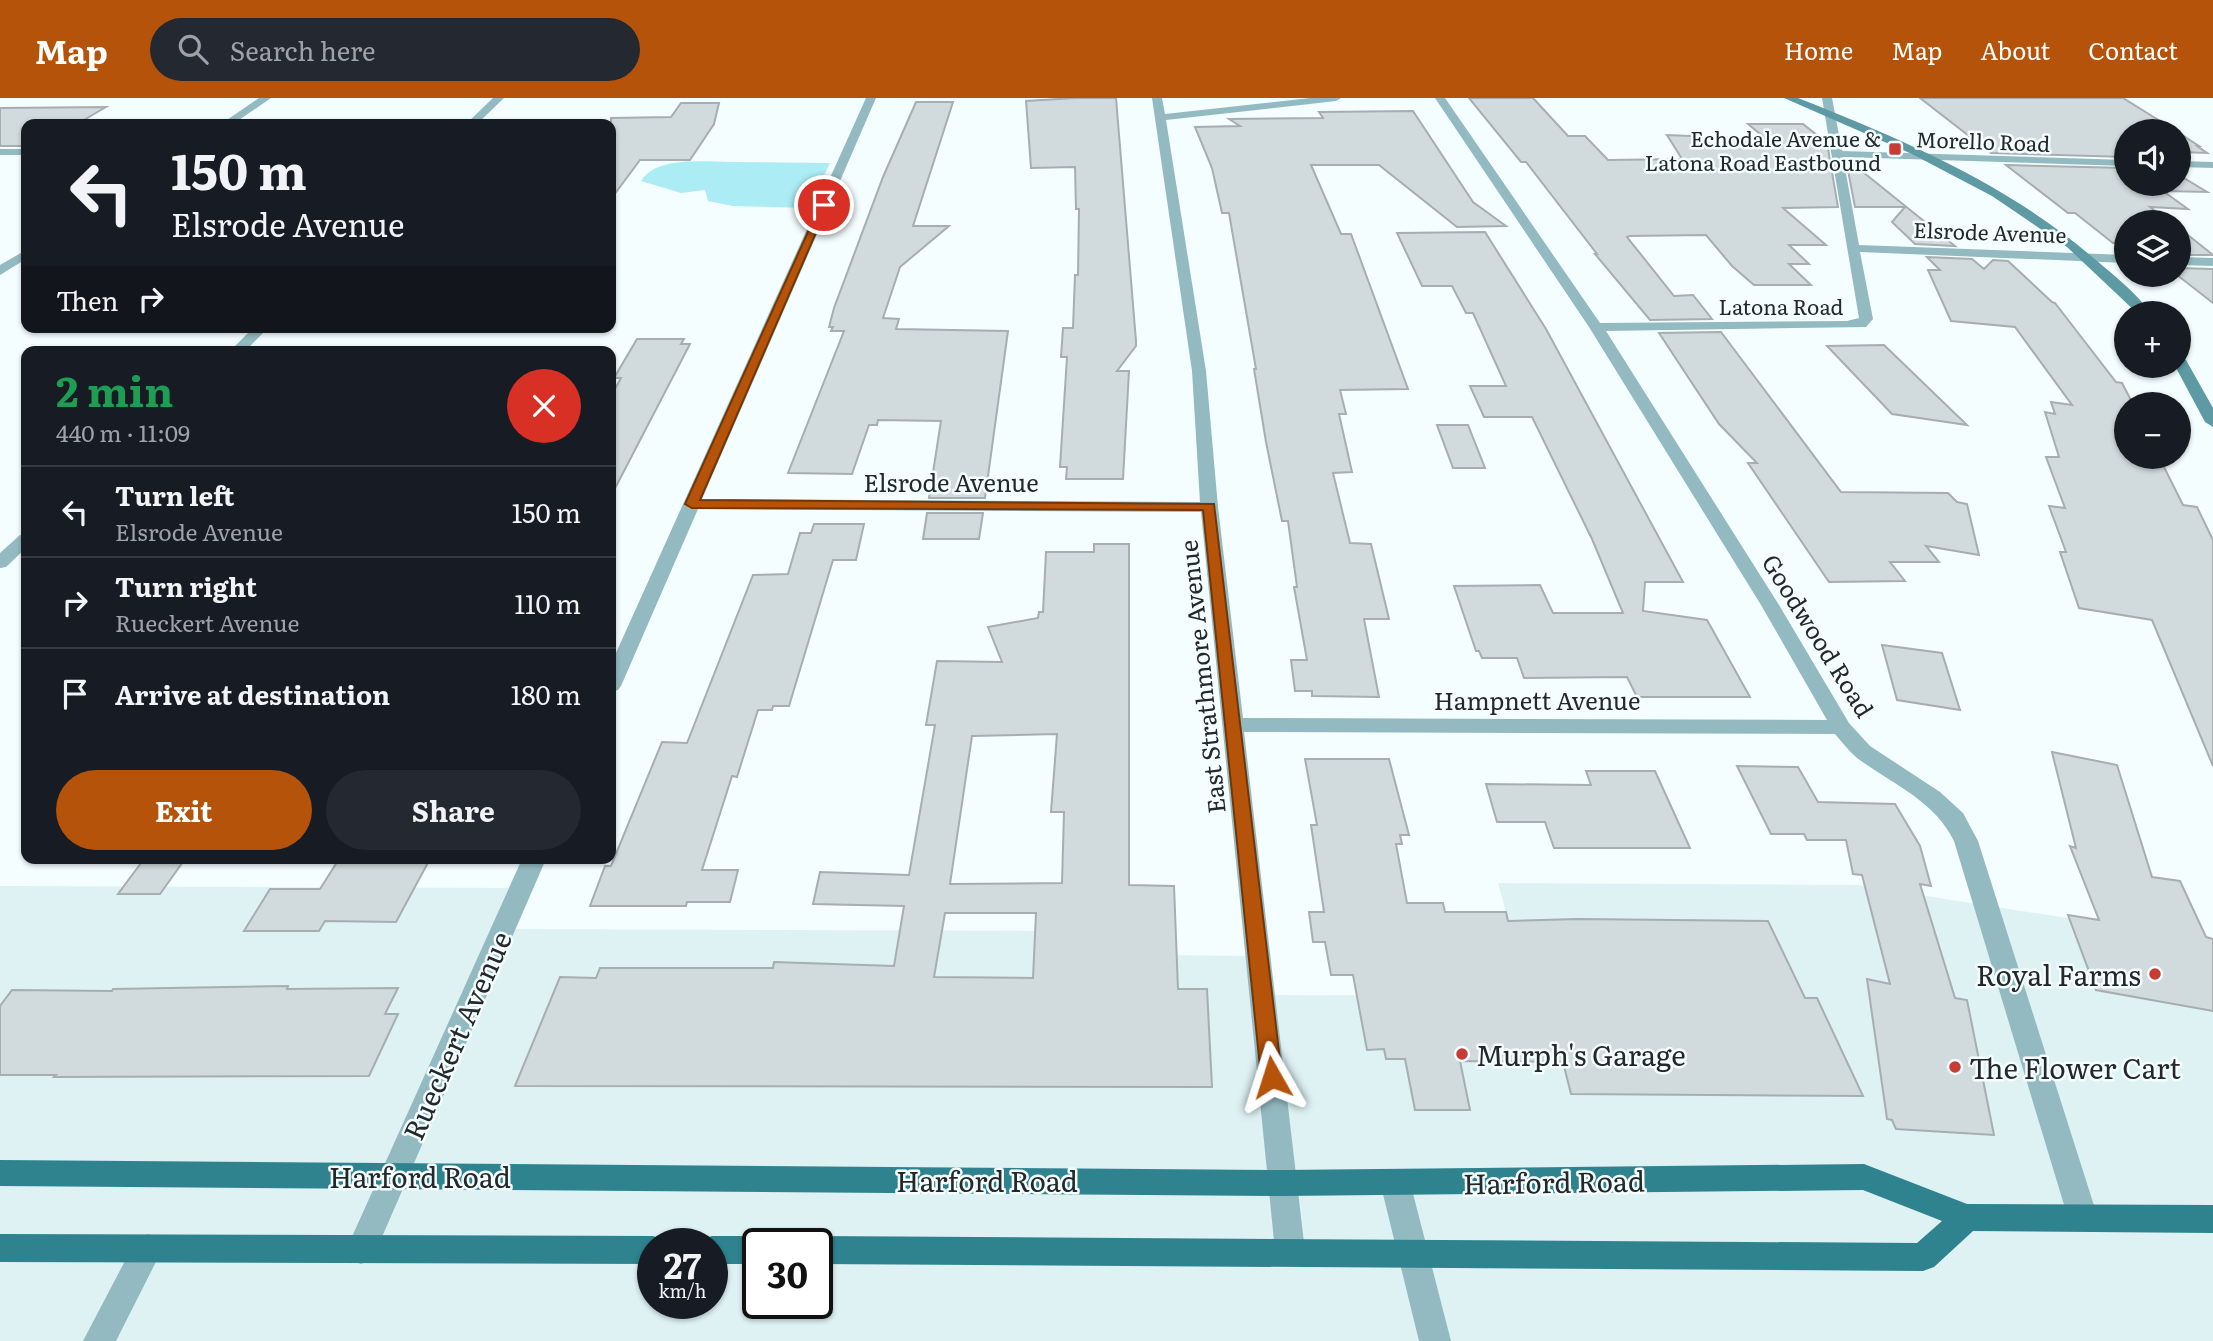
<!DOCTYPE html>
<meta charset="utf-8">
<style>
body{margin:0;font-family:Literata,serif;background:#242831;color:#f1f3f6;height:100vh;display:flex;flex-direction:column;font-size:26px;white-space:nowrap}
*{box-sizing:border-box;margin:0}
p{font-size:23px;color:#9ea1a6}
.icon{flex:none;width:38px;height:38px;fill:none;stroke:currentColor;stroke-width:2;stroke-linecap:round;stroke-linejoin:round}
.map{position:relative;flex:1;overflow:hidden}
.side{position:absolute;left:21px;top:248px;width:595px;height:518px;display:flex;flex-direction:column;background:#171b24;border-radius:14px;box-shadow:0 2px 5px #0004}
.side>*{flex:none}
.hud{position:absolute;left:21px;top:21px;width:595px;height:214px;border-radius:14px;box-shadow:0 2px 5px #0004;background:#171b24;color:#f1f3f6;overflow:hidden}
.buttons{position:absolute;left:2114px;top:21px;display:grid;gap:14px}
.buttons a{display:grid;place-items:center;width:77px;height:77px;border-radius:50%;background:#171b24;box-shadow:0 2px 5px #0004;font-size:35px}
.speed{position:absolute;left:637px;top:1130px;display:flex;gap:14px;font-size:35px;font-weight:700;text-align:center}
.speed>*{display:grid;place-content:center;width:91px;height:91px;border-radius:50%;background:#171b24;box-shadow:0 2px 5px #0004;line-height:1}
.speed small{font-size:18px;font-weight:400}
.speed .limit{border:4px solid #111;border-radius:10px;background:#fff;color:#111}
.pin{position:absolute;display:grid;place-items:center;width:60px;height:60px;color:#fff;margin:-30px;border:4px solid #fff;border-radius:50%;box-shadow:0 2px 7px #0007}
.me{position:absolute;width:77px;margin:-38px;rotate:354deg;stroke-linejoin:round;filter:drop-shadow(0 0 5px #0008)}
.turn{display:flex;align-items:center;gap:24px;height:147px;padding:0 35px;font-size:32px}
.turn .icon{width:91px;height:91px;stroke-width:2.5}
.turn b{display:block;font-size:49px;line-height:60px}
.then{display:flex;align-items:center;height:66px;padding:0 35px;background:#0003;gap:14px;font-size:26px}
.round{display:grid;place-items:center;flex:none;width:74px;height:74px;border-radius:37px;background:#242831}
.summary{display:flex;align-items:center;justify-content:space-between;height:119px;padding:0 35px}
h1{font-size:42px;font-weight:700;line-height:52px;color:#1e9e55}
.cta{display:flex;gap:14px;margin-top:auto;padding:14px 35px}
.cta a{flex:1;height:80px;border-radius:42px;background:#b45309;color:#fff;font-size:28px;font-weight:700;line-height:80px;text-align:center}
.cta a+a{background:#242831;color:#f1f3f6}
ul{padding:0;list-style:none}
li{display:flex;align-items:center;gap:21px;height:91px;padding:0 35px;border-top:2px solid #363941}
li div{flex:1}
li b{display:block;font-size:26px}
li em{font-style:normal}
header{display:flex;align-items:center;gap:42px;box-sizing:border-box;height:98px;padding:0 35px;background:#b45309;color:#fff}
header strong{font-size:33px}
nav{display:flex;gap:38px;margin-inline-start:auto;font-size:24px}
.search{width:490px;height:63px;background:#242831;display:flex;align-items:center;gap:18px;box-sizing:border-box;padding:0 24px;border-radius:38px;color:#9ea1a6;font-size:26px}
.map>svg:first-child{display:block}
.built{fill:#def1f3;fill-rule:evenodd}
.green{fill:#acecf5}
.building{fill:#d1dadc;stroke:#a6aeb0;stroke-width:2;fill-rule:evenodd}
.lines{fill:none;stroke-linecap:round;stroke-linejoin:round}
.minor{fill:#93bac0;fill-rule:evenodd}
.secondary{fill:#5d9aa3;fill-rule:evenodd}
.primary{fill:#2e838e;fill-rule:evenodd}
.route{fill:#b45309;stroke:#753606;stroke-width:2}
.poi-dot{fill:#c93b35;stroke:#f4fdff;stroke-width:2.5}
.labels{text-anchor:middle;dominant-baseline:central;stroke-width:5;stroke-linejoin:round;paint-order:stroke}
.far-poi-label{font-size:21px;fill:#252829;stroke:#f4fdff;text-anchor:end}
.far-street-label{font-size:21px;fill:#252829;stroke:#f4fdff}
.street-label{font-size:24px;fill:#252829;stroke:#f4fdff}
.near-poi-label{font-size:28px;fill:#252829;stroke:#f4fdff;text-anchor:start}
.near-street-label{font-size:28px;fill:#252829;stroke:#f4fdff}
</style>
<header>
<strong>Map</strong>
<div class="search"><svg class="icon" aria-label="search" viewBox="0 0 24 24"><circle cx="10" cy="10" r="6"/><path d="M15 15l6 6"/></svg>Search here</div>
<nav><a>Home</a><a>Map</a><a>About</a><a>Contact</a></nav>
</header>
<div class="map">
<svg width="2213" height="1243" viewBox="0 0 2213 1243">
<rect width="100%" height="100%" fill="#f4fdff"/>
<path class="built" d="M1498 785 1856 787 2213 843V1243H0V788L513 790 496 831 1065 833 1066 856 1250 858 1255 897 1530 898ZM653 1146H712V1206H653ZM758 1146H817V1206H758Z"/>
<path class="green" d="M730 64 829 65H830L808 110 733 108 708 103 705 92 681 95 641 83C657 58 703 64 730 64Z"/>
<path class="building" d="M1075 0H1116L1136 243V248L1117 273H1129L1123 381H1066L1067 369H1060L1067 259H1061L1063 230H1073L1075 177H1078L1079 111H1076L1075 69 1031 70 1026 3Z
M1469 0H1533L1568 38H1585L1608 62 1682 61 1667 37 1766 41 1748 26H1803L1827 45 1838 109 1783 110 1826 147H1789L1809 166H1789L1811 187H1754L1732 168 1706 137 1629 138 1627 139 1674 198 1693 197 1712 221 1650 222 1595 156H1597L1526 64H1521Z
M1920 0H2123L2176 33H2126V59L1991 55Z
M916 4H953L913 128H949L900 169 883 220 899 221 896 231 1008 233 985 400H929L941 323 878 322 877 327H869L852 376 788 375 844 233H831L833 229H829L834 210 883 79Z
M681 5H719L714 26 690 62H640L611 101V20L671 19Z
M106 9 77 26H26V48H0V10Z
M1413 13 1473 104 1506 128 1457 129 1379 67H1311L1341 136H1351L1408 291 1340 292 1346 316H1339L1352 374 1333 375 1350 445 1371 446 1389 521H1364L1379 599 1312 598V593H1295L1291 562H1307L1294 489H1297L1288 423H1282L1266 344 1254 271H1256L1229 115H1222L1212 70 1195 29 1240 28 1229 21 1323 20 1319 14Z
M2179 35 2199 48H2197L2207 55 2179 54Z
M1846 62H1848L1955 148 1915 146 1892 124 1905 109H1855Z
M2006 67 2126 70V86H2179V77L2207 94 2163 93 2188 111 2150 109 2170 124H2126V145H2113L2075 115H2068Z
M2179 130 2198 145 2213 157H2179Z
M1485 134 1546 231 1683 484H1645L1643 513 1707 522 1750 599H1637L1627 579 1524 580 1517 560H1482L1479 553H1476L1454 488 1540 487 1553 515H1623L1592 441 1532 319H1484L1470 288H1506L1473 215H1466L1452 188H1422L1397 135Z
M1927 159 1972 161 1984 171 1993 162 2008 163 2052 204 2055 205 2116 284 2122 285 2133 306H2126V359H2159L2183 407 2197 409 2213 442V668L2152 522 2079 510 2060 454H2066L2049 408 2065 410 2046 359H2059L2045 314 2055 316 2051 304 2072 307 2015 229 1951 223 1928 172H1940Z
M2179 170 2213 171V205L2177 177Z
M1721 234 1841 394 1948 395 1957 404 1967 406 1979 457 1926 448 1939 464H1890L1905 483 1829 484 1748 365H1757L1719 326 1659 235Z
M637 241H684L681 246H690L611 398V298L621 280H614Z
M1884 247 1967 327 1892 316 1827 248Z
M1437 327H1468L1485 370H1453Z
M927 415H983L979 441H923Z
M814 426H864L856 462H833L789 608H773L772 612H758L737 679 732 678 702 772H738L730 804H687L686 808H590L605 768H611L662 644 687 645 753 477 788 476 800 435H811Z
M1094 446H1129V787L1174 788 1178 891H1207L1212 989 515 988 560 879 596 880 600 870H773L774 864 894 868 904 808 813 806 820 774 909 777 935 627H926L937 563 1002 564 988 529 1038 520 1039 514H1043L1046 454H1094ZM1057 636 1051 714H1064L1062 785 950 786 972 638ZM945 815H1036L1033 880 934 879Z
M1882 547 1942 555 1960 612 1897 602Z
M2052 654 2117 667 2152 779 2180 783 2206 839 2213 841V913L2096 892 2068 817 2099 822 2070 748 2076 750Z
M1305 661H1389L1409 737H1400L1402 746H1396L1407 805H1443L1445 814H1506L1508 823 1578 821 1768 823 1805 900H1817L1863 998 1571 996 1563 964 1460 963 1470 1012H1415L1405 961H1386L1384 951 1367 952 1353 877H1331L1325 844H1313L1309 814H1324L1311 727H1317Z
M1737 668 1798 669 1818 704 1895 706 1920 748 1931 788 1920 786 1955 900 1967 902 1994 1037 1896 1031 1892 1022 1887 1021 1867 881 1890 886 1862 777 1853 776 1846 742H1807L1804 736H1771Z
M1586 673H1655L1690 750H1554L1545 724H1497L1486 686 1591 687Z
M144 761H185L160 796H118Z
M339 761H430L396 824 325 823 319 833H244L270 791H320Z
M288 888 287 891 398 890 385 916H398L369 978 54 979 56 977H0V908L12 892 112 893 113 891Z"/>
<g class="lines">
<path class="minor" d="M259 0H271L233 26H221Z
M493 0H504L477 26H466Z
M866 0H876L702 401 1200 404 1192 273 1152 0H1162L1165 16 1310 0H1341L1336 3 1166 22 1206 273 1218 409 1243 620 1827 622 1761 507 1589 229 1435 0H1445L1600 225 1847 223 1859 220 1822 0H1832L1842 53 2126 62V68L1843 59 1859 147 2126 157V165L1860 154 1873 221 1866 229 1606 233 1779 507 1849 625 1870 648 1940 694 1963 715 1978 743 2098 1120 2094 1130 2083 1133 2072 1130 2068 1120 1954 743C1934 702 1892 686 1857 660 1849 653 1842 644 1835 636L1244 634 1305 1153 1301 1163 1290 1167 1279 1163 1275 1153 1201 414 698 411 621 588 618 592 611 594V566Z
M0 51H26V57H0Z
M2179 63 2213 64V70L2179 69Z
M26 152V161L0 177V167Z
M2179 159 2213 160V168L2179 167Z
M254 229H269L244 254H229Z
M26 436V450L6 469 0 470V455L20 437Z
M522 761H546L372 1162 361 1166 350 1162 346 1152Z
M1395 1071 1405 1075 1410 1084 1451 1243H1419L1380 1084 1385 1075Z
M148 1136 159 1140 163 1150 116 1243H83L137 1140Z"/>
<path class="secondary" d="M1784 0H1798C1904 42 2010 87 2097 163 2116 179 2136 195 2151 215H2137L2067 149 1992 98 1912 56Z
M2179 258 2186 262 2213 310V329L2205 324 2175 268H2179Z"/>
<path class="primary" d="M0 1062 1282 1072 1864 1066 1967 1106 2213 1107V1135L1973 1133 1934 1169 1923 1173 817 1166V1146H804L806 1142 817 1138 1917 1145 1942 1123 1863 1092 1282 1098 0 1088Z
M0 1136 653 1138 664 1142 666 1146H653V1166L0 1164Z
M712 1138H758L769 1142 771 1146H758V1166H712V1146H699L701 1142Z"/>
</g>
<path class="route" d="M821 105 828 107 700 402 1214 406 1282 979 1279 986 1272 988 1264 986 1261 979 1203 412 692 410 685 406Z"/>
<g class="poi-dot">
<rect x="1888" y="44" width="14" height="14" rx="3.5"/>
<circle cx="2155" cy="876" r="7"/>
<circle cx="1462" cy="956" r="7"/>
<circle cx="1955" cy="969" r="7"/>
</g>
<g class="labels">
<g class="far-poi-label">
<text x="1881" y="39">Echodale Avenue &amp;<tspan x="1881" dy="24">Latona Road Eastbound</tspan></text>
</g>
<g class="far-street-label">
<text transform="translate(1983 42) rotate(2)">Morello Road</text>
<text transform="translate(1990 133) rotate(2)">Elsrode Avenue</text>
<text x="1781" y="207">Latona Road</text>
</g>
<g class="street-label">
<text x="951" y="383">Elsrode Avenue</text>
<text transform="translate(1819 537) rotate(58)">Goodwood Road</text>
<text transform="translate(1201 579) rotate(-96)">East Strathmore Avenue</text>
<text x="1537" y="601">Hampnett Avenue</text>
</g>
<g class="near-poi-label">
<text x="2141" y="876" text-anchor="end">Royal Farms</text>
<text x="1476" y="956">Murph's Garage</text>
<text x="1969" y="969">The Flower Cart</text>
</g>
<g class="near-street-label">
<text transform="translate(456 937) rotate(-66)">Rueckert Avenue</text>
<text x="420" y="1078">Harford Road</text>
<text x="987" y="1082">Harford Road</text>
<text transform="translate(1554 1083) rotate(-1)">Harford Road</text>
</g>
</g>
</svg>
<div class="buttons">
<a><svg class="icon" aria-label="sound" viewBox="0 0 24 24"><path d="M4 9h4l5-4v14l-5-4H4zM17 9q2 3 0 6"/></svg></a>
<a><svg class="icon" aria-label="layers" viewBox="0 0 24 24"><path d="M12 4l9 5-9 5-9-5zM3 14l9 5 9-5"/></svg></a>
<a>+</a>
<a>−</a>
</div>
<div class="speed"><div>27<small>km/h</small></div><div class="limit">30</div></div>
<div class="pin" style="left:824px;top:107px;background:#d93025"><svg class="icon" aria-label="arrive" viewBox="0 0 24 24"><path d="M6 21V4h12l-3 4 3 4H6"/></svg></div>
<svg class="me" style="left:1272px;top:979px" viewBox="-20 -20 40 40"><path d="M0-17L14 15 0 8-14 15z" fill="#b45309" stroke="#fff" stroke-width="4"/></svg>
<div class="hud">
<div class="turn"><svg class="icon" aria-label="left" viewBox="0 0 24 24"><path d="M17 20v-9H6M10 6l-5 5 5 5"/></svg><div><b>150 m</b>Elsrode Avenue</div></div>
<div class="then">Then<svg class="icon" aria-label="right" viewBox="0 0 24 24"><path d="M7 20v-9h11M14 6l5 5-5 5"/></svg></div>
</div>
<section class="side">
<div class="summary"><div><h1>2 min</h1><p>440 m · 11:09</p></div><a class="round" style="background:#d93025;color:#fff"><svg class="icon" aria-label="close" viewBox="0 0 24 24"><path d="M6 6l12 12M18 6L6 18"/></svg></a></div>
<ul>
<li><svg class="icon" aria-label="left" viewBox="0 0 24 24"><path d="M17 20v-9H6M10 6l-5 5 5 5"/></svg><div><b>Turn left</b><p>Elsrode Avenue</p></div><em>150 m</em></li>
<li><svg class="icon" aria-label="right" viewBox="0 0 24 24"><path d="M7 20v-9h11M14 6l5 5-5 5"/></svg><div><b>Turn right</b><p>Rueckert Avenue</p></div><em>110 m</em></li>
<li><svg class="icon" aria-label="arrive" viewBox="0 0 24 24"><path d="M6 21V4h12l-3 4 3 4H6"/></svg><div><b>Arrive at destination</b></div><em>180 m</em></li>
</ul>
<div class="cta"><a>Exit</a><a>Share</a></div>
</section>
</div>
